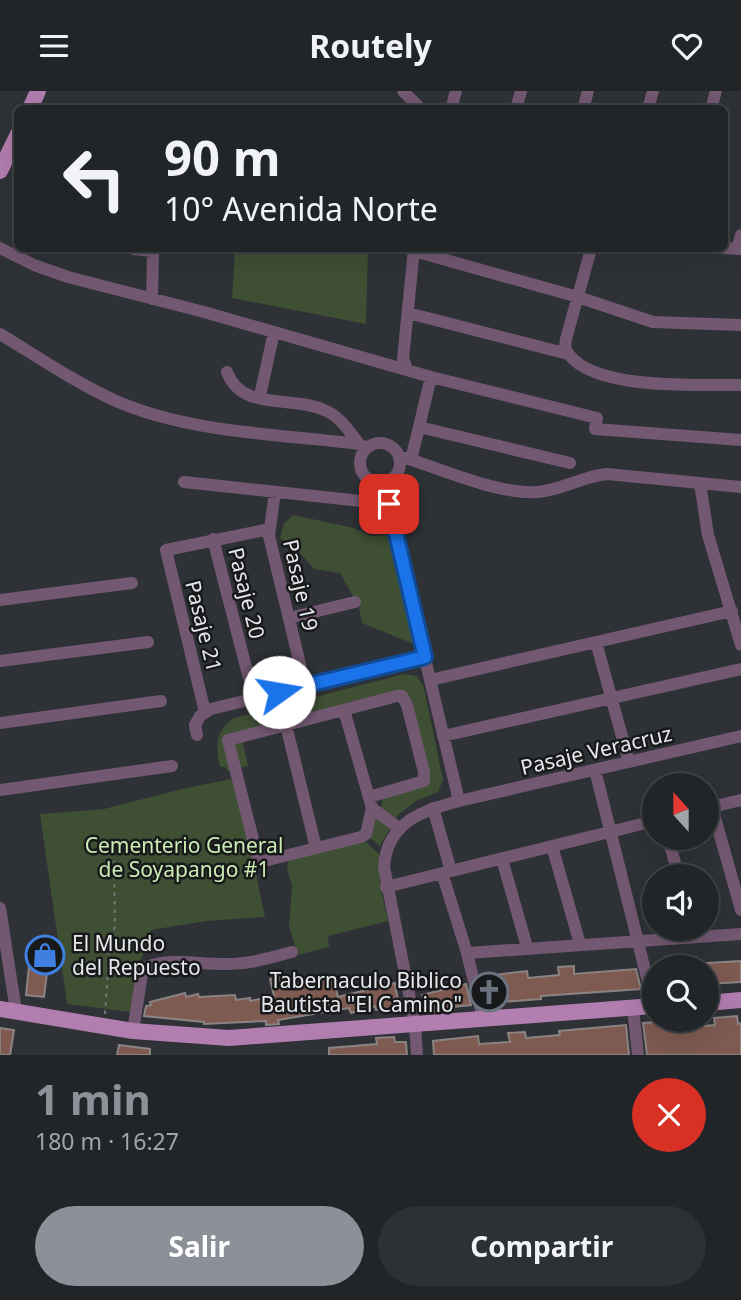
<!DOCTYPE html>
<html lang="es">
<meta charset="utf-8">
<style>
body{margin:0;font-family:"Noto Sans",sans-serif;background:#2e3134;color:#f1f3f6;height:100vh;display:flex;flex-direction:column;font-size:26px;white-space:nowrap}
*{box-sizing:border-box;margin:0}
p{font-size:23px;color:#a2a5a8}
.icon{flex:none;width:38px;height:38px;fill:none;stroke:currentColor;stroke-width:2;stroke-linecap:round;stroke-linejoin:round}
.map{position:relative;height:964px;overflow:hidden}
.side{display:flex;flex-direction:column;background:#222528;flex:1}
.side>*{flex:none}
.guide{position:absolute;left:14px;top:14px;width:714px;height:147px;border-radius:10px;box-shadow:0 7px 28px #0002,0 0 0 2px #3f4245;background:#222528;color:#f1f3f6;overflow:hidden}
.needle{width:46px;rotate:339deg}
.fabs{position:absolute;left:642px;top:682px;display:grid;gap:14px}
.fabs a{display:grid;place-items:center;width:77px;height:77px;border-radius:50%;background:#222528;box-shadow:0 7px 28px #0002,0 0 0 2px #3f4245;font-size:35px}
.pin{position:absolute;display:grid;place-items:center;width:60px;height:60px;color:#fff;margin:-30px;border-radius:14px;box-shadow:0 4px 10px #0006}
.me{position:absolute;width:77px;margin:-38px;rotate:77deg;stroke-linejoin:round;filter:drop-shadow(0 0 5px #0008)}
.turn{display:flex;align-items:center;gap:24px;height:147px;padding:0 35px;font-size:32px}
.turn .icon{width:91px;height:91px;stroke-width:2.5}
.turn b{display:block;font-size:49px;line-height:60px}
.round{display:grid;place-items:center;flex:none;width:74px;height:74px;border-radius:37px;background:#2e3134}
.head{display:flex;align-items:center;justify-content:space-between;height:119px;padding:0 35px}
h1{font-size:42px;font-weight:700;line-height:52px;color:#8c9099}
.primary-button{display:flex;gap:14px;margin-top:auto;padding:14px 35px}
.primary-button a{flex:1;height:80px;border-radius:42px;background:#8c9099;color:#fff;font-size:28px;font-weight:700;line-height:80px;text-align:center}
.primary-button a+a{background:#2e3134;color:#f1f3f6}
header{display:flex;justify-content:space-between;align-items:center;height:91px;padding:0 35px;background:#222528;font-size:32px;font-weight:700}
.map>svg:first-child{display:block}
.green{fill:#3f4f33}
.building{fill:#7e5a51;stroke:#8b8382;stroke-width:2}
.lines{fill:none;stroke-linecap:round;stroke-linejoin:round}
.path{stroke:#74777b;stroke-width:2;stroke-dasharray:3.5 5;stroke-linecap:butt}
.minor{stroke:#725871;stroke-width:12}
.major{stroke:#b27daf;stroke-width:16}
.route-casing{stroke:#114b97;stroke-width:18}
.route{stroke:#1a73e8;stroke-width:12}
.labels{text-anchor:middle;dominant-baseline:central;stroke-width:5;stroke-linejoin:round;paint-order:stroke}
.street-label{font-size:21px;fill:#e6e8eb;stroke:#18191b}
.park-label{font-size:21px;fill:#cbebb4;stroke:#18191b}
.poi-label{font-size:21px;fill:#e6e8eb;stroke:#18191b;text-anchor:start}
</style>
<header><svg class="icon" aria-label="menu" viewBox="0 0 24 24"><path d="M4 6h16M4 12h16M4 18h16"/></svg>Routely<svg class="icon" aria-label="heart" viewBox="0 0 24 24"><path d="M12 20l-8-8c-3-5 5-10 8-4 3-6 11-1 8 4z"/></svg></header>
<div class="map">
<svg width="741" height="964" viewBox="0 0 741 964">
<rect width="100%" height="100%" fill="#2e3136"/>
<path class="green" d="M235 158H368L366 233 232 207Z
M293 424 354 437 371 445 391 444 416 554 362 532 359 516 340 482 314 478 295 456 280 447 284 432Z
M404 583 417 585 424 597 443 689 438 701 416 710 398 724 380 755 367 745 382 712 383 701 414 692 419 681 399 608 242 649 248 675 227 680 226 676H220C215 655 215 641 234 627Z
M236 687 265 826 206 830 151 839 141 869 131 921 67 913 40 723 104 718 182 698Z
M363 748 380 764 381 798 388 830 328 845 329 856 298 864 289 836 292 795 287 778 288 768Z"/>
<path class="building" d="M58 853 61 872 48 874 44 906 26 904 31 856Z
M741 870V891L707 893V872Z
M574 875V883L636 878 641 898 541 905V908L488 912 483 890 495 889 494 884 527 880 528 887 559 884 558 876Z
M283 885 286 896 333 886 338 906 395 892 399 916 376 919 375 915 351 922 349 917 278 929 279 933 266 934V930L204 933V931L144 925 146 915 151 914 150 911 185 902 186 906 198 903 199 906 235 904 236 909 250 907V910L274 905 270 888Z
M466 893 471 914 452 916V919L431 921 426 918 422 904Z
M737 925 738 933 741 932V964H647L643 932 681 929 682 937 715 934 714 927Z
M626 934 629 964H434L433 950 478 945 479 953 510 951 508 942 525 941 526 947 560 944 559 940Z
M0 937 14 939 10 964H0Z
M394 946 395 951H406L407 964H329V957L377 953 376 947Z
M119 954 150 958V964H117Z"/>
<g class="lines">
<path class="path" d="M105 923 110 850 115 835 114 770"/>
<path class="minor" d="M403 0 421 18
M451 18 456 0
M516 18 521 0
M583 18 588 0
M648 18 653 0
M711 18 716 0
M0 157 34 174 68 186 204 221 431 286 597 327 595 338 741 349
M724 157 741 158
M133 158 153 160 152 208
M591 158 566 248 565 257C585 301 699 293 741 294
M737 158 741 144
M414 160 578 206 653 231 741 234
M408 222 568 263
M0 243C38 266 76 292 116 310 189 342 280 343 359 353L366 357
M407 278 403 268 414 158
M227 281C242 321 291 304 324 319 340 325 349 340 359 353
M261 300 274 241
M419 336 570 372
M360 372a20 20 0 1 1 40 0a20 20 0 1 1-40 0Z
M399 367H406C443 379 500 404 538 401 562 399 583 385 607 383L741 396
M411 369 431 286
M184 391 389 413
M383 392 459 710
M700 392 708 444 741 554
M275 401 269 445 305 594
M213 448 254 607
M0 509 132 492
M289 527 355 511
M596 551 629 671
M0 570 148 551
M430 589 732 520
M344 619 372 717 366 743 361 746 264 770 258 768 228 649 397 605H402L407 614 424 681V690L369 706
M205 621 166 459 270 438
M0 632 161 610
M286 634 316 757
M197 644 195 634 200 625 211 618 425 566
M443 645 741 578
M595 679 654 915
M0 699 172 675
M712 716 741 819
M372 717 400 738
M433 717 451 780
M707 717 741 709
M668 747 679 786
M552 755 580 853
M502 768 527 856
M442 782 467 862 483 927
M386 796 654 730
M0 817 16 920
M467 862 741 843
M633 917 638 964
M133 940 142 883 146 876C171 866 201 874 227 873 250 873 270 867 292 861
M417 964 415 933 384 776C387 731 422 720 459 710L741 645"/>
<path class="major" d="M30 18 38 0
M0 80 18 43
M707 912 741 909
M0 918 133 940 229 947 654 915"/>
</g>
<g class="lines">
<defs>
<path id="route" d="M279 601 425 566 389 413"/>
</defs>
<use href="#route" class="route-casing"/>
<use href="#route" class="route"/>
</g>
<defs>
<symbol id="shop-ring" viewBox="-11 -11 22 22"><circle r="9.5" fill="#18191b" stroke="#3f7fe0" stroke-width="1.5"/><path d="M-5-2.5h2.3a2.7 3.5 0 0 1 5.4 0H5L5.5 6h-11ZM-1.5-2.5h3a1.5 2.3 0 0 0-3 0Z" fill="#3f7fe0"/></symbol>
<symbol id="church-ring" viewBox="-11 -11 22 22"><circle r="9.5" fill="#18191b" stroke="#6b7280" stroke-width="1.5"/><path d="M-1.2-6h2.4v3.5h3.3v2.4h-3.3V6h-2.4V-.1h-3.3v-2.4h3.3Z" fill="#6b7280"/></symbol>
</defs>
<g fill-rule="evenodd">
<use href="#shop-ring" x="23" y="842" width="44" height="44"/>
<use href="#church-ring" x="467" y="879" width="44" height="44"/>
</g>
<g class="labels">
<g class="street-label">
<text transform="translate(301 494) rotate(77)">Pasaje 19</text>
<text transform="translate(247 502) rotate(76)">Pasaje 20</text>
<text transform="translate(204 535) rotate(76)">Pasaje 21</text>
<text transform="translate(596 659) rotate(-13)">Pasaje Veracruz</text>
</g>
<g class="park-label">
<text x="184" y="754">Cementerio General<tspan x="184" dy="24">de Soyapango #1</tspan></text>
</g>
<g class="poi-label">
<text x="72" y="852">El Mundo<tspan x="72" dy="24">del Repuesto</tspan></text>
<text x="462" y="889" text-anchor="end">Tabernaculo Biblico<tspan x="462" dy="24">Bautista "El Camino"</tspan></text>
</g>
</g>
</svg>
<div class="fabs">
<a><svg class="needle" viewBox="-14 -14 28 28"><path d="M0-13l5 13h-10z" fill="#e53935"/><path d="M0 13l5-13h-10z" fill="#a2a5a8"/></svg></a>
<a><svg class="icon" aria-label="sound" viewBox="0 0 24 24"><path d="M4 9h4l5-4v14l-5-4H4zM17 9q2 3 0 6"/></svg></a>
<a><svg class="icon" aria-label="search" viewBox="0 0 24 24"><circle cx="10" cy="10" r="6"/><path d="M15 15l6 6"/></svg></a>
</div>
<div class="pin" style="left:389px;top:413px;background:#d93025"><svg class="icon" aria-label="arrive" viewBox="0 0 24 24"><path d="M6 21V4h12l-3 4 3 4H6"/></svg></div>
<svg class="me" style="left:279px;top:601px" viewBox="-20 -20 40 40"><circle r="19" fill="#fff"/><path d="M0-13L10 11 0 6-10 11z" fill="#1a73e8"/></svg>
<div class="guide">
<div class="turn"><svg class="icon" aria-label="left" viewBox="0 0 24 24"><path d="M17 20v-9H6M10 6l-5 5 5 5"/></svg><div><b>90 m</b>10° Avenida Norte</div></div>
</div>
</div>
<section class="side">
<div class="head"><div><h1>1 min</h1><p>180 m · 16:27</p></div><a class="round" style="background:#d93025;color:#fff"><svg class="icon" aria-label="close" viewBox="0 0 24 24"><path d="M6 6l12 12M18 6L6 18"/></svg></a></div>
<div class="primary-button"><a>Salir</a><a>Compartir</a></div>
</section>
